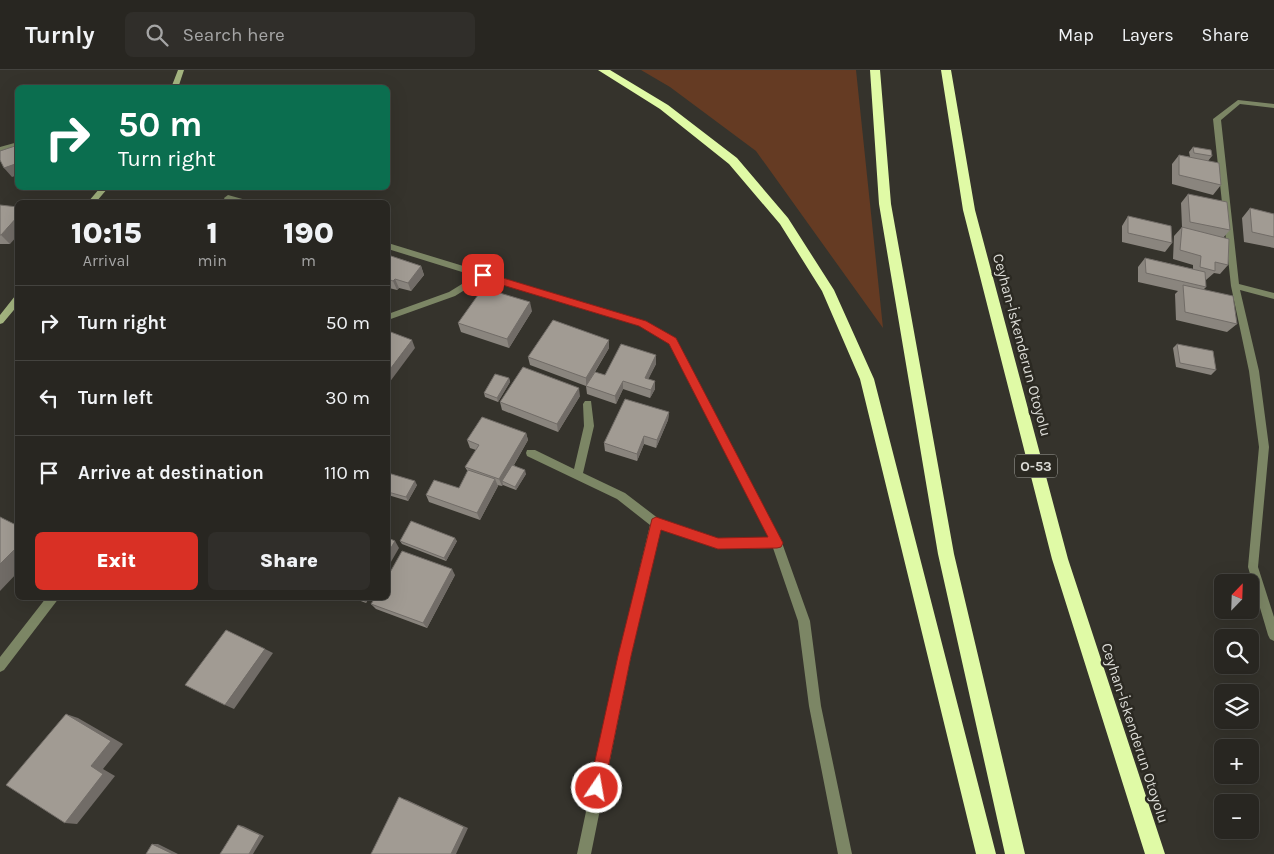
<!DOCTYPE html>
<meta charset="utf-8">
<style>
body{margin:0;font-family:Karla,sans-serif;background:#302e2a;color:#f1f3f6;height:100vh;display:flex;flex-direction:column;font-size:19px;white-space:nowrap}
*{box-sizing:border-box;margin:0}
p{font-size:16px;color:#a5a5a5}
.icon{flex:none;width:28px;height:28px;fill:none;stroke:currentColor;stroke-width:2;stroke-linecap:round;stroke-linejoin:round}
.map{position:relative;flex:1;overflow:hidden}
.drawer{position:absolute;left:15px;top:130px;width:375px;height:400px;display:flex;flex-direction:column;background:#282621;border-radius:8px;box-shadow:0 5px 20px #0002,0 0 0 1px #44433f}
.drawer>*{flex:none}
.hud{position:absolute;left:15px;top:15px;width:375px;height:105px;border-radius:8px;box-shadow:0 5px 20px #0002,0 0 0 1px #44433f;background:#0b6e4f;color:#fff;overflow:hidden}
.needle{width:32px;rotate:23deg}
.controls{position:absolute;left:1214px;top:504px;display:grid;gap:10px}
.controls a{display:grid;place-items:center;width:45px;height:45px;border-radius:8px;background:#282621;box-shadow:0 5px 20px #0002,0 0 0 1px #44433f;font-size:25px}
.pin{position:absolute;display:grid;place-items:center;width:42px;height:42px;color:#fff;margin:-21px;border-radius:10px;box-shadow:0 2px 8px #0006}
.me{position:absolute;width:55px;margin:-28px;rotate:12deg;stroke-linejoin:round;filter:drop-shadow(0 0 4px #0008)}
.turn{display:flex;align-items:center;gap:18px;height:105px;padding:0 20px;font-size:22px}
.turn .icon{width:65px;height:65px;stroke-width:2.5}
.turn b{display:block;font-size:35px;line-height:42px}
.eta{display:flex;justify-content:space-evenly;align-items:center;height:85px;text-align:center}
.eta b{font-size:30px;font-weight:800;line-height:35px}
.cta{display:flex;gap:10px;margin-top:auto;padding:10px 20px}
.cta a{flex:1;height:58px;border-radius:8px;background:#d93025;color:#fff;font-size:20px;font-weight:800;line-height:58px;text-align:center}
.cta a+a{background:#302e2a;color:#f1f3f6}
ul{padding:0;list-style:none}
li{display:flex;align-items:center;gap:15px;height:75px;padding:0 20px;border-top:1px solid #44433f}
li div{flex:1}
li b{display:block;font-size:19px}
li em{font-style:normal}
header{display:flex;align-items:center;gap:30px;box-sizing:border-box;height:70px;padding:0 25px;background:#282621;border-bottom:1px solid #44433f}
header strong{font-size:24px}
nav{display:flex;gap:28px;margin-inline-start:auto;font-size:18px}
.search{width:350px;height:45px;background:#302e2a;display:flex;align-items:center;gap:12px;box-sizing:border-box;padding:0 18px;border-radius:8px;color:#a5a5a5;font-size:19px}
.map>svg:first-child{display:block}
.green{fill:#653b23}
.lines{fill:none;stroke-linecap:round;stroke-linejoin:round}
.street{fill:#7c8665;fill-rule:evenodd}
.secondary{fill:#a4b580;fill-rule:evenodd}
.highway{fill:#e0faa6;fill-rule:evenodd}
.wall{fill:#8a857e}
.shaded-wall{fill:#716c67}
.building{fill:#a19b93;stroke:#716c67}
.route{fill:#d93025;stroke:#8d1f18}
.labels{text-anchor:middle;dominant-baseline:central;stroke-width:5;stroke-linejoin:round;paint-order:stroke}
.shield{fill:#2b2922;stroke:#a6a6a0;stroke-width:1}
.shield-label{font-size:14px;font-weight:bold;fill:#dbdbd6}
.street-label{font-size:15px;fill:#dbdbd6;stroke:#2b2922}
</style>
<header>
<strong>Turnly</strong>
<div class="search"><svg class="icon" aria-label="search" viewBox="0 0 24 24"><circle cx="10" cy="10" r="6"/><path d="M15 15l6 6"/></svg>Search here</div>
<nav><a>Map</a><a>Layers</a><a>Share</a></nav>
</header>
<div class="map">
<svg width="1274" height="784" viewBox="0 0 1274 784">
<rect width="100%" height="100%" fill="#35332c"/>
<path class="green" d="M641 0H856L883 258 756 81 670 17Z"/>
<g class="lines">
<path class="street" d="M1238 30 1274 34V38L1240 34 1221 50 1239 214 1274 223V229L1240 220 1259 301 1269 377 1258 497 1274 547V571L1270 569 1268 565 1248 497 1259 377 1249 301 1231 216 1213 49Z
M18 72V76L0 81V77Z
M228 125 246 130 247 132H235L225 130 224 128Z
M388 173 646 252 675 269 781 470 810 551 821 636 852 784H838L809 636 798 551 773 478 718 479 660 459 631 586 591 784H577L619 586 650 455 617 429 527 386 526 383 527 380H535L574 399 584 356 583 334 585 331H591L594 356 583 403 625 423 659 449 718 469 769 468 669 273 640 256 484 208 455 226 388 250V244L449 222 475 206 388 179Z
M46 528H59L4 600 0 602V587Z"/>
<path class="secondary" d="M178 0H184L178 18H171Z
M100 118H108L96 132H88Z
M18 225V235L3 253 0 254V245L15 226Z"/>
<path class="highway" d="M598 0H610L668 35 737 88 788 148 834 220 874 309 996 784H976L860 309 822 221 780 154 729 94 660 39Z
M870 0H880L891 134 954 484 1025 784H1005L938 484 879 134Z
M941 0H951L975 140 1068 489 1165 784H1145L1052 489 963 140Z"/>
</g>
<path class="wall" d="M1193 77 1212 86 1208 91 1221 115 1213 125 1172 114V94L1179 85 1190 87 1189 82Z
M1188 124 1230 160 1223 168 1228 195 1220 204 1214 203 1206 210V217L1203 220 1237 254 1227 262 1176 250 1175 224 1178 221 1138 212V197L1145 188 1193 199V195L1173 189 1174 166 1182 157 1181 133Z
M0 135 10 174H0Z
M1250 138 1274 144V178L1244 172 1242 148Z
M1128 146 1172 173 1165 182 1122 172V156Z
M388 185 421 196 424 205 411 221 399 218 397 220 389 218 391 223 388 228Z
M532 241 509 278 461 262 458 253Z
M1177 274 1216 300 1211 305 1176 297 1173 278Z
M609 278 595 302 605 305 656 294 648 309 655 319 650 328 623 319 616 334 587 324 586 316 530 295 528 287Z
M509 308 510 312 498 332 485 327 484 323Z
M580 326 558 362 502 340 500 332Z
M669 342 668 350 656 378 644 374 637 391 605 381 604 373Z
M526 363 528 370 514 395 526 404 516 420 503 415V414L502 416 497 415 498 416 480 450 429 432 426 425 459 418 468 402 465 397 476 380 470 378 467 370Z
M388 403 417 415 408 431 388 425Z
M400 471H457L446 491 402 474Z
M455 505 427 558 376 539 371 534Z
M353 528H369L366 533Z"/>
<path class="shaded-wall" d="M18 93V105L12 107 4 98Z
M18 146V165L10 174 1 165Z
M421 196 424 205 411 221 408 213Z
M395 209 399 218 397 220 393 211Z
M388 214 391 223 388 228Z
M530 232 532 241 509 278 507 269Z
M412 270 415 278 389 313 388 309V302Z
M609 270V278L586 316V308Z
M656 285V294L645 316V308Z
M509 308 510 312 498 332 497 328Z
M623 311V319L616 334 615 326Z
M655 311V319L650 328 651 320Z
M579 318 580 326 558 362 557 354Z
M669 342 668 350 656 378 657 370Z
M526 363 528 370 504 412 502 411 503 414 502 416 499 409Z
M644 366V374L637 391V384Z
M525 400 526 404 516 420 515 417Z
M495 409 498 416 480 450 477 443Z
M415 411 417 415 408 431 406 427Z
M455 468 457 471 446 491 444 488Z
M395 471 399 478 388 497V483Z
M18 476V502L0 521V494Z
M452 499 455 505 427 558 423 553Z
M361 528H369L366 533Z
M265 579 273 583 234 639 225 635Z
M66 644 78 648 123 674 103 699 115 706 77 754 65 753 91 696Z
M405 729 468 758 456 784H451Z
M238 755 243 756 264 766 253 784H249Z
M152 774H158L178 784H173Z"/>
<path class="building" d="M18 75V93L4 98 0 90V81Z
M1193 77 1211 80 1212 86 1194 83Z
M1179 85 1219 93 1221 115 1179 105Z
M1188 124 1227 132 1230 160 1190 152Z
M0 135 18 137V146L1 165H0Z
M1250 138 1274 144V167L1252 162Z
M1128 146 1171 156 1172 173 1128 163Z
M1182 157 1229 169 1228 195 1215 192V201L1200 197 1201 186 1180 180Z
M388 185 421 196 408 213 395 209 393 211 388 209Z
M1145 188 1205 202 1206 217 1146 203Z
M1183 215 1233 226 1237 254 1185 242Z
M483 218 530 232 507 269 458 253Z
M553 250 609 270 586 308 528 287Z
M388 261 412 270 388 302Z
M621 274 656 285 645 308 655 311 651 320 623 311 615 326 586 316 595 302 605 305Z
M1177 274 1213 281 1216 300 1180 293Z
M523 297 579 318 557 354 500 332Z
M495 304 509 308 497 328 484 323Z
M625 329 669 342 657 370 644 366 637 384 604 373Z
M482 347 526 363 499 409 465 397 479 375 467 370Z
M512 395 525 400 515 417 502 411Z
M468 400 495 409 477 443 426 425 434 410 459 418Z
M388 403 415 411 406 427 388 422Z
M0 447 18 456V476L0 494Z
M411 451 455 468 444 488 400 471Z
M388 468 395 471 388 483Z
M402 481 452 499 423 553 371 534 375 528H388V506Z
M226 560 265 579 225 635 185 615Z
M66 644 111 671 91 696 103 704 65 753 6 715Z
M399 727 464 757 451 784H371Z
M238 755 260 765 249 784H220Z
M152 774 173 784H146Z"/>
<path class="route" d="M483 202 646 251 676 268 783 473 781 477 777 478 718 479 661 460 631 586 604 718 602 724 597 726 592 724 589 718 618 586 652 449 656 447 718 468 768 467 669 274 639 256 479 208 478 205Z"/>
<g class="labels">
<rect class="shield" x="1015" y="384.5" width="42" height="23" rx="4"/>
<g class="shield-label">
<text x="1036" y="396">O-53</text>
</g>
<g class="street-label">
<text transform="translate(1022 275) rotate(75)">Ceyhan-İskenderun Otoyolu</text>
<text transform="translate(1135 663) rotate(72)">Ceyhan-İskenderun Otoyolu</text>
</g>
</g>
</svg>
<div class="controls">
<a><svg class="needle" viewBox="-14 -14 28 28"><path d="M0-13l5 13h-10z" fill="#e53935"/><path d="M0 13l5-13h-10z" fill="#a5a5a5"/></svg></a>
<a><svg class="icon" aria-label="search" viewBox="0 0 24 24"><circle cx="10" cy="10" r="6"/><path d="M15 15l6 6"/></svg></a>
<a><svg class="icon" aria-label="layers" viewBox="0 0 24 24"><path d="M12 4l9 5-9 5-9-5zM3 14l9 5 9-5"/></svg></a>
<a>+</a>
<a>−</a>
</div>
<div class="pin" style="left:483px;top:205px;background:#d93025"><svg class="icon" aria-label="arrive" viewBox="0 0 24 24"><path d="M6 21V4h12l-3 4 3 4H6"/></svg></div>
<svg class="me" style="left:597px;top:718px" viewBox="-20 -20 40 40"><circle r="17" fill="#d93025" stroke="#fff" stroke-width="3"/><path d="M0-11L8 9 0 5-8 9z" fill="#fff"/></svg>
<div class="hud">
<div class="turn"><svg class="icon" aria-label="right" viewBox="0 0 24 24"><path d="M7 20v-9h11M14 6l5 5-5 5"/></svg><div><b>50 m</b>Turn right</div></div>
</div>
<section class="drawer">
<div class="eta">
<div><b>10:15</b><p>Arrival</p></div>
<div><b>1</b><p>min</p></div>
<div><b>190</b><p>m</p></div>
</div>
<ul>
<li><svg class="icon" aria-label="right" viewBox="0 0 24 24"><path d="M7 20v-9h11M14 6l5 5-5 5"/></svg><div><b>Turn right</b></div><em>50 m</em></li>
<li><svg class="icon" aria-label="left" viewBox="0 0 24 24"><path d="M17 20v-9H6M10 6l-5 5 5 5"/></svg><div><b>Turn left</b></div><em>30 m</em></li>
<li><svg class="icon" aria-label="arrive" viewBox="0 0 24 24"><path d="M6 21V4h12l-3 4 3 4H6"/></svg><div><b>Arrive at destination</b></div><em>110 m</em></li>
</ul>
<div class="cta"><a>Exit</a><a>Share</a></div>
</section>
</div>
